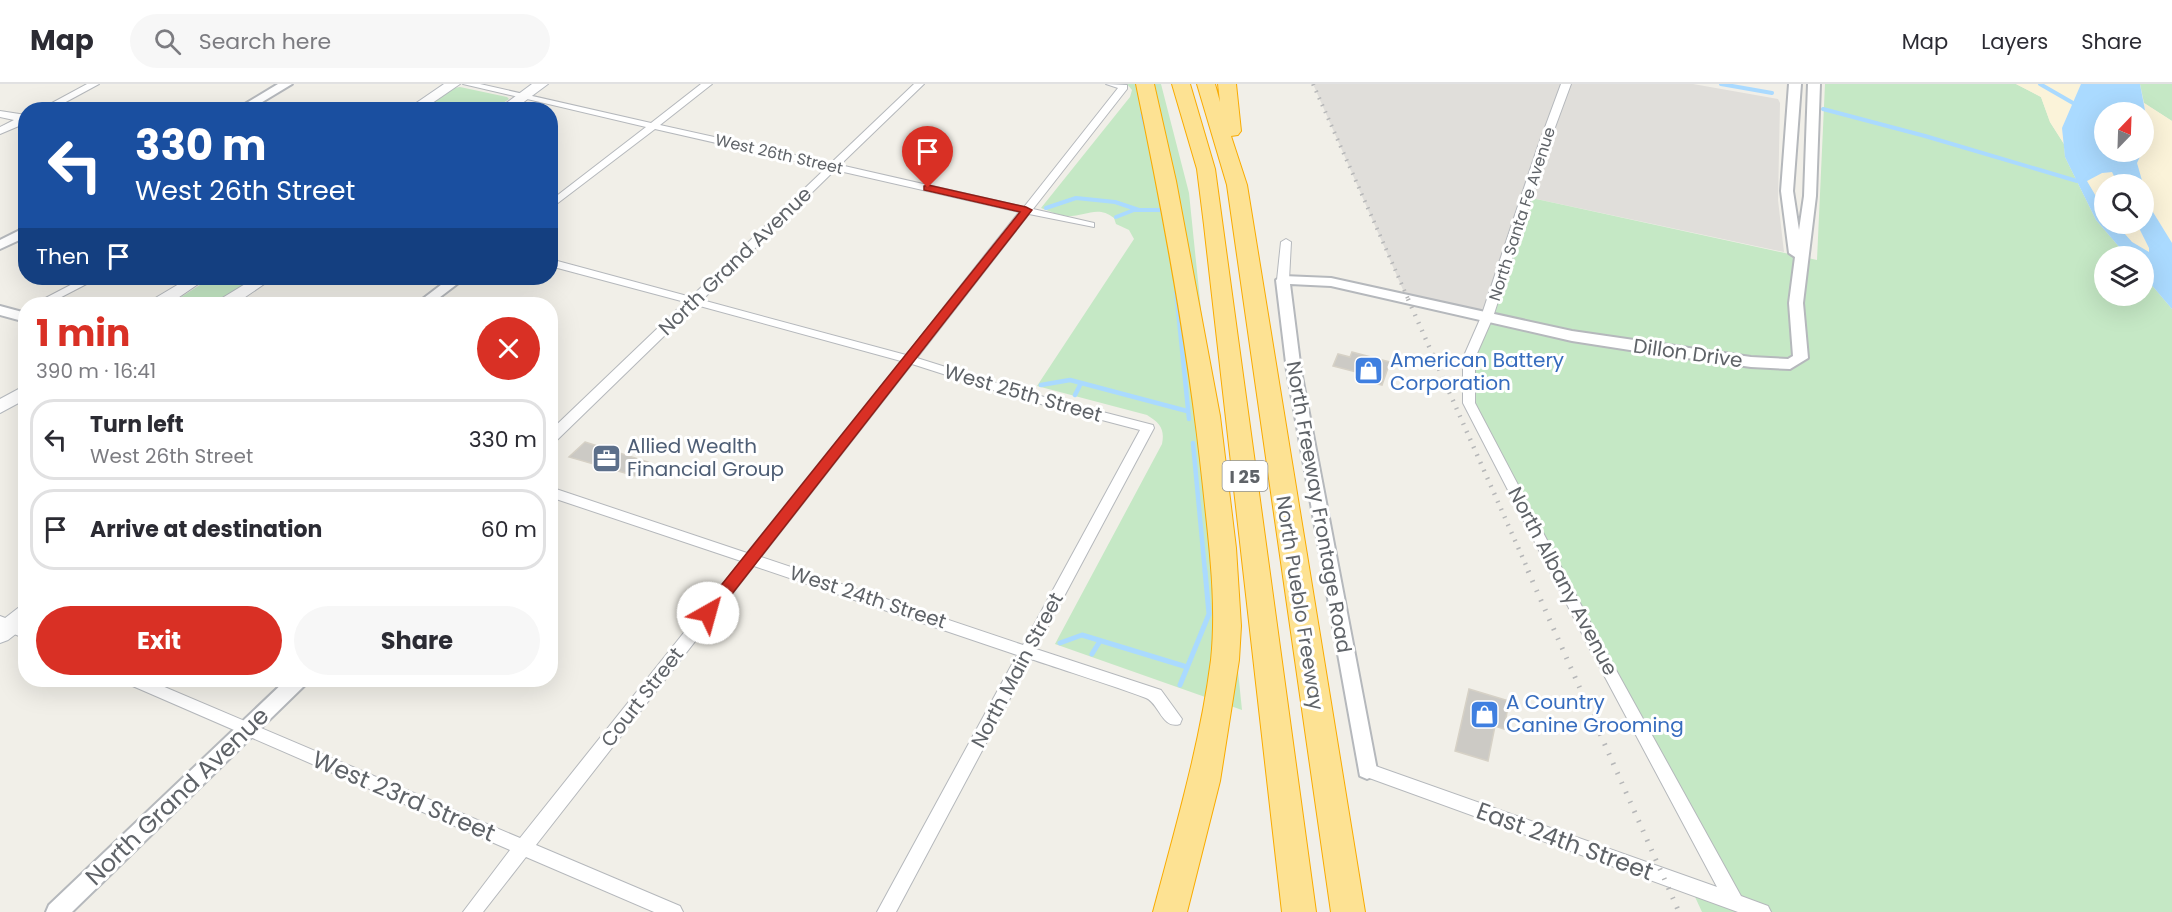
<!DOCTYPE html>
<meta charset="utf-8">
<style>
body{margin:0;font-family:Poppins,sans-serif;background:#f7f7f7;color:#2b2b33;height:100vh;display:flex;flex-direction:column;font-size:22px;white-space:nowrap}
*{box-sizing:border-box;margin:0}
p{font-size:20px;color:#7c7c81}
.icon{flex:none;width:33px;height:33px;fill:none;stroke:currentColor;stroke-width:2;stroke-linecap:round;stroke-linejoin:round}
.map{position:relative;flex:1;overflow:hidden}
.details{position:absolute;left:18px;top:213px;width:540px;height:390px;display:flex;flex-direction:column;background:#fff;border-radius:24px;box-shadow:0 6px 24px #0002}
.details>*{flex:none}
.top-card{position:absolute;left:18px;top:18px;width:540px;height:183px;border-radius:24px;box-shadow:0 6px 24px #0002;background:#1a4fa0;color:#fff;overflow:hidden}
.needle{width:39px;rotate:23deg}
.buttons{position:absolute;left:2094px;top:18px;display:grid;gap:12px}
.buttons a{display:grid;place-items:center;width:60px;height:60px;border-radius:50%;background:#fff;box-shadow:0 6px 24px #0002;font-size:30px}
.pin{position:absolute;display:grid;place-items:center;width:51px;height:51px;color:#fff;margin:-62px -26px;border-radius:50% 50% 50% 0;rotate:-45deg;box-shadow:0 0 6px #0007}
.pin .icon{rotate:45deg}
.me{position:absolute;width:66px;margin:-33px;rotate:38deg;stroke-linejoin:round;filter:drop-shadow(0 0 4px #0008)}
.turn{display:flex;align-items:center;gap:21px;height:126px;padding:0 18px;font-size:27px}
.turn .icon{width:78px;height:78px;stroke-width:2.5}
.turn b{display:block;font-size:42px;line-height:51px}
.then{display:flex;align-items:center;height:57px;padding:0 18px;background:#0003;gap:12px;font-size:22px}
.round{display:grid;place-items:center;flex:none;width:63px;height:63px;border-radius:32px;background:#f7f7f7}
.headline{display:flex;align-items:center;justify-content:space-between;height:102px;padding:0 18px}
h1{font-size:36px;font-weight:700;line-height:45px;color:#d93025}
.cta{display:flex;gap:12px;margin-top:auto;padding:12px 18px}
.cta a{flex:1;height:69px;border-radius:36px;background:#d93025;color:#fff;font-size:24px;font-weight:700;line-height:69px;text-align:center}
.cta a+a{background:#f7f7f7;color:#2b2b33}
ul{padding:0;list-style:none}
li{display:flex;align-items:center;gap:18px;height:81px;margin:0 12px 9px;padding:0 6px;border:3px solid #e1e1e2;border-radius:24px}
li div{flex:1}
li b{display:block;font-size:22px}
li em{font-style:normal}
header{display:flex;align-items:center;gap:36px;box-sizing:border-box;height:84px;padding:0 30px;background:#fff;border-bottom:2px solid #e1e1e2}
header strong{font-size:28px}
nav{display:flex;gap:33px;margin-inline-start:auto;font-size:21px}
.search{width:420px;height:54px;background:#f7f7f7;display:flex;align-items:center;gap:15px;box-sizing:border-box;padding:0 21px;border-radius:33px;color:#7c7c81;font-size:22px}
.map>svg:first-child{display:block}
.industrial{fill:#e0deda}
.green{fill:#c5e8c5}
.sand{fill:#fbf3d9}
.water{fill:#aadaff}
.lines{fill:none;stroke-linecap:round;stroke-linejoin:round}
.stream-far2{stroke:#aadaff;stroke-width:4}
.stream-far1{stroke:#aadaff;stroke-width:4.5}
.stream{stroke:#aadaff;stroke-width:5}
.building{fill:#cccac5;stroke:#d6d1c6;stroke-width:1.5}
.minor-casing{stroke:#b5b8bc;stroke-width:2}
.tertiary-casing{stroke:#b5b8bc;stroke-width:4}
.secondary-casing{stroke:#b6babf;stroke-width:2}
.motorway-casing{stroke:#f9ab00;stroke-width:2}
.minor{fill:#fff;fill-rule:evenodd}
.tertiary{fill:#fff;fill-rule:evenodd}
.secondary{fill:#fff;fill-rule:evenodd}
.motorway{fill:#fde293;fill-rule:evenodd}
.rail-far2{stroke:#b6b7b8;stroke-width:4;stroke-dasharray:1.5 6;stroke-linecap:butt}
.rail-far1{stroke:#b6b7b8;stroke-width:4.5;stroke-dasharray:1.5 7;stroke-linecap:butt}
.rail{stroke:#b6b7b8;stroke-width:5;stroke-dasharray:1.5 9;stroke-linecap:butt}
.route{fill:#d93025;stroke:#8d1f18;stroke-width:1.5}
.labels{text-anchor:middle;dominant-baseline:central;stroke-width:6;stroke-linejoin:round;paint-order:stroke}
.far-street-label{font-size:16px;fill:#5f6368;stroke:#fff}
.shield{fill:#fff;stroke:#8f9295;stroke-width:1.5}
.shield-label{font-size:18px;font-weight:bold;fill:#5f6368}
.street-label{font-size:20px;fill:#5f6368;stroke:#fff}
.shop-label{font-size:20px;fill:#366cbe;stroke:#fff;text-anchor:start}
.service-label{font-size:20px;fill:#4e5e75;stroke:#fff;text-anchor:start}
.near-street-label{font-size:24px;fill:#5f6368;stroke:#fff}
</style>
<header>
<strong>Map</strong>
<div class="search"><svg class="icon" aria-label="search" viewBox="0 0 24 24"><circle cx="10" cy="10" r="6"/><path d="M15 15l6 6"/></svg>Search here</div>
<nav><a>Map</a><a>Layers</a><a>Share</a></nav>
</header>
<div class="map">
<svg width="2172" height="828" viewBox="0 0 2172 828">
<rect width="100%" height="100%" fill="#f1efe8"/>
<path class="industrial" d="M1313 0H1693L1778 15 1780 19 1778 116 1784 168 1527 113 1487 233 1407 215Z"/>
<path class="green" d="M1127 0H1161L1189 109 1242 626 1055 560 1162 360C1165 345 1160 339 1147 331L1037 302 1134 155 1129 146 1116 140 1114 134C1098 121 1086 132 1068 132 1060 132 1049 127 1041 124L1130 13 1132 6Z
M1825 0H2016L2041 13 2050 38 2064 60 2065 73 2096 136 2127 172H2104V212H2144V192L2172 225V828H1702L1690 802 1732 817 1469 319V274L1527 113 1817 176Z
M2140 0H2172V37L2144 19Z
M460 3 507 13 509 15 494 25 421 26 454 4Z
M211 194H259L219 220H170Z"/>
<path class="sand" d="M2016 0H2081L2062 44 2064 60 2050 38 2041 13Z
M2144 19 2172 37V159L2148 120 2137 79 2144 68 2149 48Z
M2113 88 2118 100H2104V126L2086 97 2102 89Z
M2116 140H2137L2149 164V169L2132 158Z"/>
<path class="water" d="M2081 0H2140L2149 48 2144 62V28H2104V68H2142L2137 79 2143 100H2118L2112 88 2102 89 2087 97 2104 126V140H2116L2132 158 2149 168V164L2137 140H2144V102L2148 120 2172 159V225L2144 192V172H2127L2096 136 2065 73 2062 44Z"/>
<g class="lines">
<path class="stream-far2" d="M1721 0 1772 9
M2040 0 2073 19
M1823 25 1925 52 2077 97
M1142 31 1146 45
M1046 124 1076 114 1115 118 1139 126
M1116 133 1134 126H1162
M1176 208 1177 217"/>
<path class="stream-far1" d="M1177 215 1189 335
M1041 301 1070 296 1187 327
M1075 311 1081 299
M1193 359 1205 488"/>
<path class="stream" d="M1060 559 1082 551 1187 583
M1092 570 1100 557
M1180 601 1209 530 1205 487"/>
</g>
<path class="building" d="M1352 268 1390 278 1382 301 1366 297 1368 291 1333 282 1338 270 1350 273Z
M585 358 648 378 635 392 569 373Z
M1469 605 1509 617 1504 645 1495 642 1488 677 1455 667Z"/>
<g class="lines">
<defs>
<path id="minor" d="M87 0H99L51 26H39Z
M463 0H480L651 39 701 0H712L660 41 831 79 914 0H924L840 81 1024 123 1118 4 1106 0 1127 1V5L1033 125 1094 139V143L1029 130 917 274 1025 308 1153 341 1154 344 1036 565 1161 606 1182 635 1180 640C1162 646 1159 619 1146 614 1108 600 1069 588 1031 575L896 828H877L1017 571 754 482 536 761 680 822 683 828H654L526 773 483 828H463L510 766 128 600 126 596H148L520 754 741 477 550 413V403L747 469 901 277 696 221 555 358 550 359V347L685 218 550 182V175L691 213 826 84 655 45 550 125V117L646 43ZM835 86 1019 128 906 271 702 216ZM912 280 1018 314 1140 346 1023 561 761 473Z
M1561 0H1571L1547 65 1493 233 1475 274V319L1600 557 1741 812 1768 822 1771 828H1738L1361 691 1359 686 1361 681 1367 679 1717 803 1590 565 1463 319V274L1481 233 1537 65Z
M0 27 26 31V39L0 50V43L14 36 0 33Z
M1286 155 1291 158 1289 196 1283 199 1277 196 1281 158Z
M84 194H98L48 220H34Z
M0 532 26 542V555L0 544Z"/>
<path id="tertiary" d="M278 0H292L249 26H235Z
M1789 0H1801L1793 107 1799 146 1804 112 1808 0H1820L1816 112 1803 219 1808 274 1790 285 1751 283 1630 266 1572 257 1331 202 1290 200 1301 287 1377 686 1374 692 1367 695 1360 692 1287 287 1276 196 1283 192 1331 194 1572 247 1751 273 1788 275 1793 272 1789 219 1795 173 1789 169 1781 107Z
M26 143V153L0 165V156Z
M450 194H465L431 220H416Z
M0 222 26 229V238L0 231Z
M286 596H307L305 601 72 828H46L49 821Z"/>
<path id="secondary" d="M444 0H460L422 26H406Z
M532 0H548L513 26H497Z
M189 194H207L169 220H150L152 216Z
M255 194H273L235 220H217L219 216Z
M26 301V315L0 329V315Z
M26 522V542L8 556 0 559V538L18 524Z"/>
<path id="motorway" d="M1136 0H1154L1176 97 1220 332 1236 464 1241 542 1239 576 1220 697 1187 828H1153C1175 745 1200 661 1211 576 1217 519 1209 460 1203 403 1189 268 1164 133 1136 0Z
M1172 0H1190L1215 85 1316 828H1282L1204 141 1197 85Z
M1197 0H1215L1220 18 1218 0H1236L1241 47 1238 51 1231 52 1247 101 1365 828H1331L1227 101Z"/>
</defs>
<use href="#minor" class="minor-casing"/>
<use href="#tertiary" class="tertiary-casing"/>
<use href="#secondary" class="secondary-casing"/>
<use href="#motorway" class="motorway-casing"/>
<use href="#minor" class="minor"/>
<use href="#tertiary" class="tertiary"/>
<use href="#secondary" class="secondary"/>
<use href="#motorway" class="motorway"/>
<path class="rail-far2" d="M1313 0 1409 217"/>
<path class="rail-far1" d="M1408 215 1529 488"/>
<path class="rail" d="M1528 487 1679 828"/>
</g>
<path class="route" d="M928 101 1026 123 1032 126 714 533H703L701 529 703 524 1020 128 924 106V102Z"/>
<defs>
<symbol id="shop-square" viewBox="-11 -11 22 22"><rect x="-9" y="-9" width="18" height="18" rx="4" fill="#3f7fe0" stroke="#fff"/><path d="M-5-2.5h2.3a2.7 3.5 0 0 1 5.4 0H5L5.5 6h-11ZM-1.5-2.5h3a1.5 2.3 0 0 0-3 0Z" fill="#fff"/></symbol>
<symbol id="office-square" viewBox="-11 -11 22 22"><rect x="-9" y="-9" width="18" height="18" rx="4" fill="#5c6f8a" stroke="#fff"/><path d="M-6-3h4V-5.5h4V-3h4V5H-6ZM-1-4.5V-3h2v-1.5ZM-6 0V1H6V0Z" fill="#fff"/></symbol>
</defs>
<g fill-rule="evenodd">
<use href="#shop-square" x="1352" y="270" width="33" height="33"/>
<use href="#office-square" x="590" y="358" width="33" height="33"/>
<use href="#shop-square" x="1468" y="614" width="33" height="33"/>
</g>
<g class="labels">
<g class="far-street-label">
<text transform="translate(779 70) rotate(13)">West 26th Street</text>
<text transform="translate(1522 130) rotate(-72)">North Santa Fe Avenue</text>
</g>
<rect class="shield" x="1222.5" y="377" width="45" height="30" rx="4.5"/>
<g class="shield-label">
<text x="1245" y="392">I 25</text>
</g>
<g class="street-label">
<text transform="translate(735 177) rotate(-44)">North Grand Avenue</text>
<text transform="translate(1688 269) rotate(8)">Dillon Drive</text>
<text transform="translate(1023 309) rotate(16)">West 25th Street</text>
<text transform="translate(1319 423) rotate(80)">North Freeway Frontage Road</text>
<text transform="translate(1563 497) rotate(62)">North Albany Avenue</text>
<text transform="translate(868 513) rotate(18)">West 24th Street</text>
<text transform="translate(1300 519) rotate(81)">North Pueblo Freeway</text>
<text transform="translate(1017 586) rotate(-62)">North Main Street</text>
<text transform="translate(642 613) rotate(-52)">Court Street</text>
</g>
<g class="shop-label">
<text x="1390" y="276">American Battery<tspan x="1390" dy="23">Corporation</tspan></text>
<text x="1506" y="618">A Country<tspan x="1506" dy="23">Canine Grooming</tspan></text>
</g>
<g class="service-label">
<text x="627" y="362">Allied Wealth<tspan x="627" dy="23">Financial Group</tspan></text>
</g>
<g class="near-street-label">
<text transform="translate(177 712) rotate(-44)">North Grand Avenue</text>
<text transform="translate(404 712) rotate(23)">West 23rd Street</text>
<text transform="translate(1565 757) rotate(20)">East 24th Street</text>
</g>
</g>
</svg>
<div class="buttons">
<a><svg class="needle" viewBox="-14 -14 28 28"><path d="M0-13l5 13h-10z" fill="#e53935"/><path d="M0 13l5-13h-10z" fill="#7c7c81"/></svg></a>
<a><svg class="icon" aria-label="search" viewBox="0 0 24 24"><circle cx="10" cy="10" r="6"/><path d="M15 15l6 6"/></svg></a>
<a><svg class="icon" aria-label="layers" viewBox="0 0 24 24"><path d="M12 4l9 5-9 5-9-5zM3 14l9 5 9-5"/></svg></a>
</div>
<div class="pin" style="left:928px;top:104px;background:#d93025"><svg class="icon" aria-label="arrive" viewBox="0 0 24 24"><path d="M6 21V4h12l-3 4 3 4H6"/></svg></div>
<svg class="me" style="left:708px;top:529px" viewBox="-20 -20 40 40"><circle r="19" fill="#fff"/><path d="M0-13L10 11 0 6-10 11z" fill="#d93025"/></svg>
<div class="top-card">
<div class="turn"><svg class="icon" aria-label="left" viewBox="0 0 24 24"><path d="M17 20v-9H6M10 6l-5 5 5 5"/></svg><div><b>330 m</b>West 26th Street</div></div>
<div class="then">Then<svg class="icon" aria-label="arrive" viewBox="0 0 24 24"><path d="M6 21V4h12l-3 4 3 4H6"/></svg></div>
</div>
<section class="details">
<div class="headline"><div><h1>1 min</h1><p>390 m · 16:41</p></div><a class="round" style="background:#d93025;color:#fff"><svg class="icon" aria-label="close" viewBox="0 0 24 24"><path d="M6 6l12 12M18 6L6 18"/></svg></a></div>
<ul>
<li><svg class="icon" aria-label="left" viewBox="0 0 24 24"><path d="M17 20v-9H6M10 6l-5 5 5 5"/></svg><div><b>Turn left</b><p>West 26th Street</p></div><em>330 m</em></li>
<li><svg class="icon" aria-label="arrive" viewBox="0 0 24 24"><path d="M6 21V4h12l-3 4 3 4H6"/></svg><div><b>Arrive at destination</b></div><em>60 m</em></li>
</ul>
<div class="cta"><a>Exit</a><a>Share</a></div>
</section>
</div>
